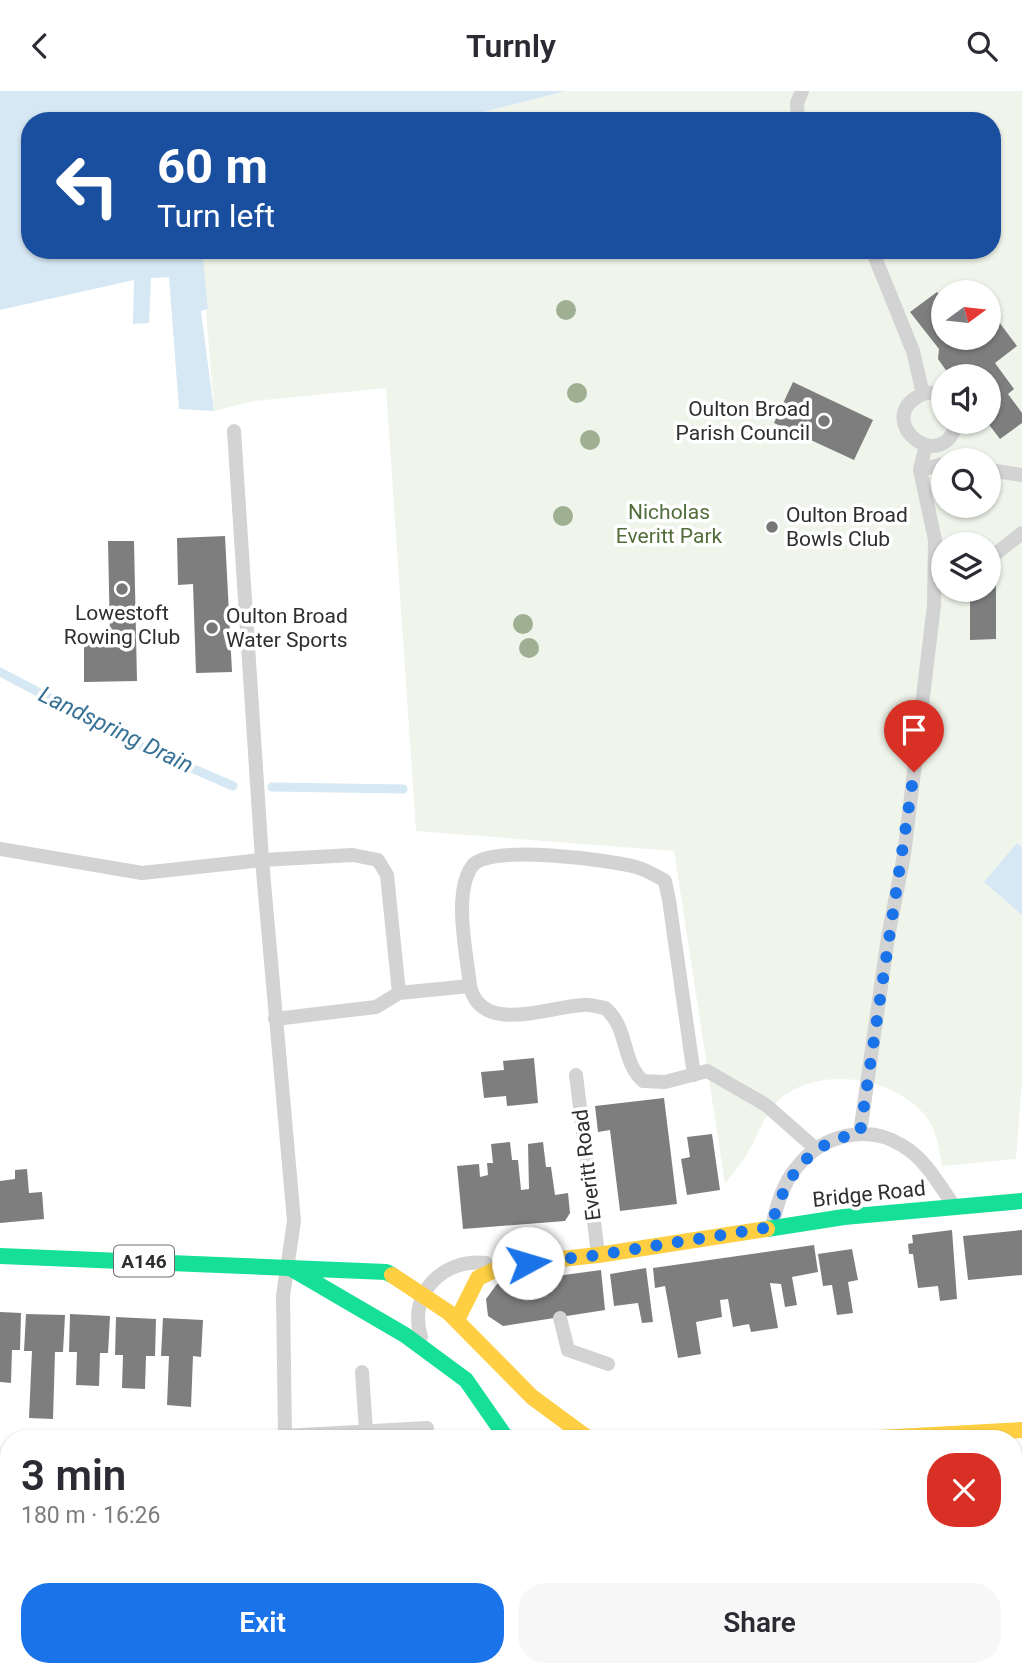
<!DOCTYPE html>
<meta charset="utf-8">
<style>
body{margin:0;font-family:Roboto,sans-serif;background:#f7f7f7;color:#2b2b33;height:100vh;display:flex;flex-direction:column;font-size:26px;white-space:nowrap}
*{box-sizing:border-box;margin:0}
p{font-size:23px;color:#7c7c81}
.icon{flex:none;width:38px;height:38px;fill:none;stroke:currentColor;stroke-width:2;stroke-linecap:round;stroke-linejoin:round}
.map{position:relative;flex:1;overflow:hidden}
.drawer{position:absolute;left:0px;top:1339px;width:1022px;height:247px;display:flex;flex-direction:column;background:#fff;border-radius:28px 28px 0 0;box-shadow:0 2px 5px #0004}
.drawer>*{flex:none}
.hud{position:absolute;left:21px;top:21px;width:980px;height:147px;border-radius:28px;box-shadow:0 2px 5px #0004;background:#1a4fa0;color:#fff;overflow:hidden}
.needle{width:46px;rotate:75deg}
.controls{position:absolute;left:931px;top:189px;display:grid;gap:14px}
.controls a{display:grid;place-items:center;width:70px;height:70px;border-radius:50%;background:#fff;box-shadow:0 2px 5px #0004;font-size:35px}
.pin{position:absolute;display:grid;place-items:center;width:60px;height:60px;color:#fff;margin:-72px -30px;border-radius:50% 50% 50% 0;rotate:-45deg;box-shadow:0 0 7px #0007}
.pin .icon{rotate:45deg}
.me{position:absolute;width:77px;margin:-38px;rotate:84deg;stroke-linejoin:round;filter:drop-shadow(0 0 5px #0008)}
.turn{display:flex;align-items:center;gap:24px;height:147px;padding:0 21px;font-size:32px}
.turn .icon{width:91px;height:91px;stroke-width:2.5}
.turn b{display:block;font-size:49px;line-height:60px}
.round{display:grid;place-items:center;flex:none;width:74px;height:74px;border-radius:28px;background:#f7f7f7}
.headline{display:flex;align-items:center;justify-content:space-between;height:119px;padding:0 21px}
h1{font-size:42px;font-weight:600;line-height:52px}
.cta{display:flex;gap:14px;margin-top:auto;padding:14px 21px}
.cta a{flex:1;height:80px;border-radius:28px;background:#1a73e8;color:#fff;font-size:28px;font-weight:600;line-height:80px;text-align:center}
.cta a+a{background:#f7f7f7;color:#2b2b33}
header{display:flex;justify-content:space-between;align-items:center;height:91px;padding:0 21px;background:#fff;font-size:32px;font-weight:600}
.map>svg:first-child{display:block}
.green{fill:#f0f5eb;fill-rule:evenodd}
.water{fill:#d6e8f3}
.lines{fill:none;stroke-linecap:round;stroke-linejoin:round}
.stream{stroke:#d6e8f3;stroke-width:9}
.building{fill:#7e7e7e}
.lane{stroke:#d3d3d3;stroke-width:14}
.fast{stroke:#16e098;stroke-width:16}
.slow{stroke:#ffcf43;stroke-width:16}
.rail{stroke:#bababa;stroke-width:5;stroke-dasharray:7 5;stroke-linecap:butt}
.tree{fill:#9faf92}
.route{stroke:#1a73e8;stroke-width:12;stroke-dasharray:0 21.6}
.poi-dot{fill:#777;stroke:#fff;stroke-width:2.5}
.labels{text-anchor:middle;dominant-baseline:central;stroke-width:7;stroke-linejoin:round;paint-order:stroke}
.shield{fill:#fff;stroke:#6d6d6d;stroke-width:2}
.shield-label{font-size:19px;font-weight:bold;fill:#2e2e2e}
.poi-label{font-size:21px;fill:#2e2e2e;stroke:#fff;text-anchor:start}
.park-label{font-size:21px;fill:#516d39;stroke:#fff}
.street-label{font-size:21px;fill:#2e2e2e;stroke:#fff}
.water-label{font-size:23px;font-style:italic;fill:#377195;stroke:#fff}
</style>
<header><svg class="icon" aria-label="back" viewBox="0 0 24 24"><path d="M15 5l-7 7 7 7"/></svg>Turnly<svg class="icon" aria-label="search" viewBox="0 0 24 24"><circle cx="10" cy="10" r="6"/><path d="M15 15l6 6"/></svg></header>
<div class="map">
<svg width="1022" height="1585" viewBox="0 0 1022 1585">
<rect width="100%" height="100%" fill="#fff"/>
<path class="green" d="M566 0H1022V990L1016 1068 942 1075C939 1057 936 1035 922 1021 891 987 827 977 788 1002 765 1016 760 1042 747 1063 741 1074 732 1083 725 1093L674 760 416 740 386 297 254 310 214 320 201 159H992V30H448ZM943 201H989V247H943ZM943 285H989V331H943ZM943 369H989V415H943ZM943 453H989V499H943Z
M1013 1433 1022 1435V1585H602L609 1577H1013Z"/>
<path class="water" d="M0 0H566L448 30H30V159H202L208 218 201 220 214 320 179 318 169 186 151 187 149 232 133 233 134 189 0 219Z
M1017 752 1022 756V824L984 791Z"/>
<g class="lines">
<path class="stream" d="M0 581 143 656 233 695
M272 696 403 698"/>
</g>
<path class="building" d="M937 201 943 208V247L975 249 989 247V238L999 231 1017 255 995 272 1014 298 1008 303 1022 322V332L1000 348 987 331 989 323 997 317 989 306V285H950L938 268 939 258 910 221Z
M793 291 873 329 854 369 774 332Z
M225 445 232 581 196 582 193 493 178 494 177 447Z
M108 450H134L137 590 84 591V546L110 545Z
M989 484H996V548L970 549V499H989Z
M534 967 538 1012 507 1015 506 1005 484 1007 481 981 504 979 503 970Z
M664 1007 677 1113 620 1120 610 1039 598 1041 595 1015Z
M712 1043 720 1099 687 1104 681 1068 690 1066 687 1046Z
M510 1051 512 1069H518L521 1099 529 1098 528 1053 543 1051 546 1076H551L555 1104 568 1102 570 1122 565 1130 463 1138 457 1075 479 1073 480 1086 488 1084 487 1072H493L491 1053Z
M27 1078 29 1102 42 1101 44 1128 0 1132V1090L15 1088V1079Z
M952 1139 957 1208 940 1210 938 1195 918 1197 913 1163H909L908 1153 913 1152 912 1144Z
M1022 1139V1184L968 1189 963 1145Z
M814 1154 818 1181 792 1186 797 1214 785 1216 781 1193 770 1192 778 1237 751 1241 749 1233 733 1236 728 1208 720 1209 722 1226 696 1231 701 1263 678 1267 665 1195 655 1197 653 1177Z
M852 1158 858 1189 848 1191 853 1222 837 1224 832 1194 823 1195 818 1163Z
M646 1177 653 1231 642 1232 638 1212 614 1215 610 1183Z
M601 1179 605 1219 503 1235 488 1225 486 1208 497 1193Z
M0 1221 21 1222 20 1259H12L11 1292 0 1291Z
M26 1223 65 1224 63 1261H55L53 1328 29 1327 32 1260H24Z
M70 1223 110 1225 108 1262H100L99 1295 76 1294 77 1261H69Z
M116 1226 156 1228 155 1265H146L145 1298 122 1297 123 1264H115Z
M163 1227 203 1229 201 1266 193 1265 191 1316 167 1314 169 1265H161Z"/>
<g class="lines">
<path class="lane" d="M798 30 797 12 802 0
M872 159 913 260 923 303
M943 306C934 301 925 300 917 306 875 332 943 386 957 331
M234 340 262 769 294 1130 283 1205 285 1345 427 1337
M920 379 943 373
M989 379 1022 384
M989 468 1022 442
M0 758 142 782 262 769 353 764 378 769 387 784 399 902
M470 895C467 863 452 801 473 774 491 753 609 769 636 776 647 779 655 784 665 790L669 809 694 984
M275 928 376 916 399 902 470 895C481 944 547 916 583 914 590 913 598 916 605 917 629 937 621 970 643 990L665 991 707 980 766 1014 816 1058
M576 984 598 1163
M860 1042 888 846 904 764 934 514 935 449 920 379 926 354
M772 1135C777 1114 783 1092 797 1076 822 1044 868 1032 903 1055 925 1068 938 1092 952 1112
M560 1227 568 1259 608 1273
M421 1246C407 1202 444 1167 486 1172
M362 1281 366 1340
M1013 1537 1022 1528
M812 1577V1585"/>
<path class="fast" d="M767 1138 844 1126 1022 1110
M0 1165 386 1181 392 1184
M292 1178 405 1244 466 1289 507 1348"/>
<path class="slow" d="M392 1184 448 1221 532 1306 589 1348
M458 1227 478 1187 505 1174 598 1164 767 1138
M861 1348 1022 1339
M1013 1383H1022
M533 1585 538 1577"/>
<path class="rail" d="M0 1583 12 1585"/>
</g>
<g class="tree">
<circle cx="566" cy="219" r="10"/>
<circle cx="577" cy="302" r="10"/>
<circle cx="590" cy="349" r="10"/>
<circle cx="563" cy="425" r="10"/>
<circle cx="523" cy="533" r="10"/>
<circle cx="529" cy="557" r="10"/>
</g>
<g class="lines">
<path class="route" d="M528 1172 598 1164 771 1136C784 1087 808 1051 860 1042L914 681"/>
</g>
<g class="poi-dot">
<circle cx="824" cy="330" r="7"/>
<circle cx="772" cy="436" r="7"/>
<circle cx="122" cy="498" r="7"/>
<circle cx="212" cy="537" r="7"/>
</g>
<g class="labels">
<rect class="shield" x="114" y="1154.5" width="60" height="31" rx="5"/>
<g class="shield-label">
<text x="144" y="1170">A146</text>
</g>
<g class="poi-label">
<text x="810" y="318" text-anchor="end">Oulton Broad<tspan x="810" dy="24">Parish Council</tspan></text>
<text x="786" y="424">Oulton Broad<tspan x="786" dy="24">Bowls Club</tspan></text>
<text x="122" y="522" text-anchor="middle">Lowestoft<tspan x="122" dy="24">Rowing Club</tspan></text>
<text x="226" y="525">Oulton Broad<tspan x="226" dy="24">Water Sports</tspan></text>
</g>
<g class="park-label">
<text x="669" y="421">Nicholas<tspan x="669" dy="24">Everitt Park</tspan></text>
</g>
<g class="street-label">
<text transform="translate(587 1074) rotate(-97)">Everitt Road</text>
<text transform="translate(869 1103) rotate(-6)">Bridge Road</text>
</g>
<g class="water-label">
<text transform="translate(116 639) rotate(26)">Landspring Drain</text>
</g>
</g>
</svg>
<div class="controls">
<a><svg class="needle" viewBox="-14 -14 28 28"><path d="M0-13l5 13h-10z" fill="#e53935"/><path d="M0 13l5-13h-10z" fill="#7c7c81"/></svg></a>
<a><svg class="icon" aria-label="sound" viewBox="0 0 24 24"><path d="M4 9h4l5-4v14l-5-4H4zM17 9q2 3 0 6"/></svg></a>
<a><svg class="icon" aria-label="search" viewBox="0 0 24 24"><circle cx="10" cy="10" r="6"/><path d="M15 15l6 6"/></svg></a>
<a><svg class="icon" aria-label="layers" viewBox="0 0 24 24"><path d="M12 4l9 5-9 5-9-5zM3 14l9 5 9-5"/></svg></a>
</div>
<div class="pin" style="left:914px;top:681px;background:#d93025"><svg class="icon" aria-label="arrive" viewBox="0 0 24 24"><path d="M6 21V4h12l-3 4 3 4H6"/></svg></div>
<svg class="me" style="left:528px;top:1172px" viewBox="-20 -20 40 40"><circle r="19" fill="#fff"/><path d="M0-13L10 11 0 6-10 11z" fill="#1a73e8"/></svg>
<div class="hud">
<div class="turn"><svg class="icon" aria-label="left" viewBox="0 0 24 24"><path d="M17 20v-9H6M10 6l-5 5 5 5"/></svg><div><b>60 m</b>Turn left</div></div>
</div>
<section class="drawer">
<div class="headline"><div><h1>3 min</h1><p>180 m · 16:26</p></div><a class="round" style="background:#d93025;color:#fff"><svg class="icon" aria-label="close" viewBox="0 0 24 24"><path d="M6 6l12 12M18 6L6 18"/></svg></a></div>
<div class="cta"><a>Exit</a><a>Share</a></div>
</section>
</div>
